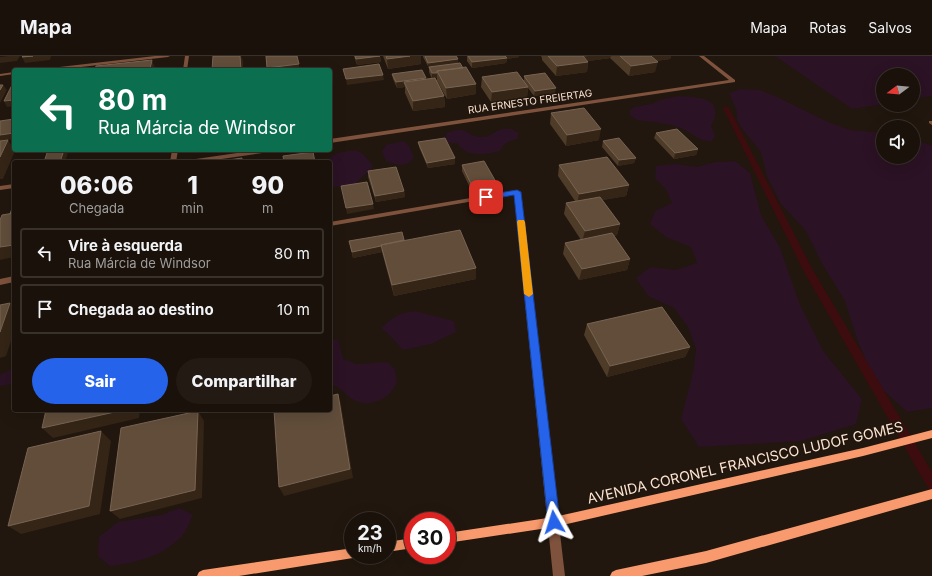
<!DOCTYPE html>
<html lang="pt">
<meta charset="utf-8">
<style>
body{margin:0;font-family:Inter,sans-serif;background:#221a13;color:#f1f3f6;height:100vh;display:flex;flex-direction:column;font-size:15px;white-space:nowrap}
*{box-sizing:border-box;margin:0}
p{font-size:13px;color:#9f9d9c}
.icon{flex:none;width:22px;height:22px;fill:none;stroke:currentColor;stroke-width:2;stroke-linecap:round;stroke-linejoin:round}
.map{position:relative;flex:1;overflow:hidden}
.drawer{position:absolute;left:12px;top:104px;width:320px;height:252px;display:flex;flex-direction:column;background:#19110a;border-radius:4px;box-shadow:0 4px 16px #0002,0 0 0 1px #37312b}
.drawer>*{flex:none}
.guide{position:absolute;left:12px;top:12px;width:320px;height:84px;border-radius:4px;box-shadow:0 4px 16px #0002,0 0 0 1px #37312b;background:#0b6e4f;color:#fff;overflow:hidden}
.needle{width:26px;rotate:254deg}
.controls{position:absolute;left:876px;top:12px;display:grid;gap:8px}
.controls a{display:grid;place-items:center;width:44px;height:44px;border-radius:50%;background:#19110a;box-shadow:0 4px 16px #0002,0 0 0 1px #37312b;font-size:20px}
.speed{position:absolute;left:344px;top:456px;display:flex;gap:8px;font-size:20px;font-weight:700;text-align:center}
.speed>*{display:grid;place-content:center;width:52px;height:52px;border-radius:50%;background:#19110a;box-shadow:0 4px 16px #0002,0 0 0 1px #37312b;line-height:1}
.speed small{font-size:10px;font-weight:400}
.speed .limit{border:6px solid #d22;background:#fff;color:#111}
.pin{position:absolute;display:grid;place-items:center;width:34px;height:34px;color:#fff;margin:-17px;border-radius:8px;box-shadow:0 2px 6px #0006}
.me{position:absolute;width:44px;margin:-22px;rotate:354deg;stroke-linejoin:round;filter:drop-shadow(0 0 3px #0008)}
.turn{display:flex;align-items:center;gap:14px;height:84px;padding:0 20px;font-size:18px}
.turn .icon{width:52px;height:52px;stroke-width:2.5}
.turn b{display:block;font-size:28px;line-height:34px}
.eta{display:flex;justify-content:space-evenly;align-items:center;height:68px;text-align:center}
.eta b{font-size:24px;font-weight:800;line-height:28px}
.action{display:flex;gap:8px;margin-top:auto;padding:8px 20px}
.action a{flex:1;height:46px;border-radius:24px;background:#2563eb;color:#fff;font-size:16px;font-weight:800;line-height:46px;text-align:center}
.action a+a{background:#221a13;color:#f1f3f6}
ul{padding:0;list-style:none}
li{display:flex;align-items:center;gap:12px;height:50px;margin:0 8px 6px;padding:0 12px;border:2px solid #37312b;border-radius:4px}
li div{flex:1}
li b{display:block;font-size:15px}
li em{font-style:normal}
header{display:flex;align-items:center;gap:24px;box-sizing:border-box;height:56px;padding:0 20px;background:#19110a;border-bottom:1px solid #37312b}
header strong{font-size:19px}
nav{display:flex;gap:22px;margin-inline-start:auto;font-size:14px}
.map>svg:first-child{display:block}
.green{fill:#2b1224}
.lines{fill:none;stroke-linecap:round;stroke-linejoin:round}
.stream{fill:#3d0c0f;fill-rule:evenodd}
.street{fill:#7e523c;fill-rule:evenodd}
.secondary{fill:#f89a6d;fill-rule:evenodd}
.wall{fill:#4e3b28}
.shaded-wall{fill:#342516}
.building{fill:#614d3a;stroke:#796452}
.route{fill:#2563eb;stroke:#184099}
.slow{fill:#f59e0b}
.labels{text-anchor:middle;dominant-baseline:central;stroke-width:3;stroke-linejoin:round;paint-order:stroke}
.far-street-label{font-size:10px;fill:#fde3d1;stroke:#21170e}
.near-street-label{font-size:14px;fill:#fde3d1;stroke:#21170e}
</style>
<header>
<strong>Mapa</strong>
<nav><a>Mapa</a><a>Rotas</a><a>Salvos</a></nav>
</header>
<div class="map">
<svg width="932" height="520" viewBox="0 0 932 520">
<rect width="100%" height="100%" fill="#21170e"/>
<path class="green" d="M775 0H932V40L913 43V19H883V48L852 53Z
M741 33 760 34 777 41 828 66 850 74 883 77V101H913V82L932 90V352L907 356 882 333 868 309 858 286 845 245 823 209 806 175 781 148 767 120 761 96 743 74 737 64V55L729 37Z
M679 40C691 41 717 40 715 57 715 63 714 65 711 69L715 80 712 85C697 85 694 78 681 72 674 69 660 67 653 66 642 64 639 67 630 59V54L634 51 651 48 663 43Z
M502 73H512L519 77 517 83C509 85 504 87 500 95 485 99 466 102 457 87H447L445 82 447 77C468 68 467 81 481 81 489 82 495 75 502 73Z
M404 85 409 90 414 101C406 113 398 109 386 105L382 95 386 89Z
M356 94 363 98 372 108V112C367 118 360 121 356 128L333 131 330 129V106H326C334 95 344 96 356 94Z
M735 105 750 117 761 159 780 192 800 249 823 295 862 343 856 368 801 385 699 391 681 363 693 317 696 293 688 271 674 252 648 240 636 222 651 211 676 214 697 207 691 191 666 181 650 168 655 155 672 147 666 133 655 122 656 110 675 108 697 111 715 106Z
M415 255 454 265 456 276 431 288 403 294 390 280 381 272C393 261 399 257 415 255Z
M338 283 343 303 357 308 387 306 395 314 397 326C395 330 392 336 388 339 377 349 359 350 348 340 340 334 341 331 330 328V285Z
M14 312V328L0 330V319Z
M180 452 193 459C190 465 188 472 185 476 168 499 137 507 110 510L98 500 99 481 118 466 161 459Z"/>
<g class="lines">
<path class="stream" d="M726 50 729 52 813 214 932 416V434L928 432 803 214 723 52Z"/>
<path class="street" d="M155 0H170L168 1 55 14H40L42 13Z
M185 0H189L187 14H183Z
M699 0H704L735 24V26L330 87V83L729 24Z
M14 16V18L0 20V18Z
M929 65H932V69L929 67Z
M172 94H178L176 106H170Z
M257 94H272L269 96 201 106H186L189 104Z
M14 128V132L0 134V130Z
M517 134 520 136 565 520H553L514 138 330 170V166Z
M14 220V226L0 229V223Z"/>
<path class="secondary" d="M932 374V382L863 400 554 471 447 487V477L554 461 863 392Z
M932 433V443L706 507 642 520H610L612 516 616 514 706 495Z
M413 482V492L387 496V486Z
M353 492V499H358L357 501 353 502 239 520H197L199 516 203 514Z"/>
</g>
<path class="wall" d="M354 0H380L381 6 357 9Z
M383 0H421V8L388 13Z
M423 0H456L458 3V7L476 38 447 43 437 25V22H435L444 40 445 51 413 55 405 37V31L397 32 393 23 392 18 426 23H432L429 16V12L423 1Z
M467 0H519V1L507 3 506 7 472 12 467 5Z
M541 0H671L670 3 656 5 655 16 629 20 610 2 588 5 587 16 556 20 542 4V2Z
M524 20 555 37 534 40 528 32 527 41 491 46 481 31 482 21 524 24Z
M551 57 599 84 566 90 550 68Z
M656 77 698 93 696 99 674 103 654 82Z
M603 85 636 102 634 107 618 110 602 91Z
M418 86 455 108 428 112 419 91Z
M462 109 495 132 472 136 462 115Z
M559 109 629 129 626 140 602 144 620 168 617 179 614 180 630 203 627 214 579 224 563 198 565 187 581 184 564 158 566 147 575 145 558 120Z
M368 115 404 135 405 141 376 146 368 121Z
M404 184 476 212V223L394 240 382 196 353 202 349 185Z
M587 268 690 291 685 301 607 321 584 279Z"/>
<path class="shaded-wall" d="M8 0H20L17 5 0 7V1Z
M33 0H51L50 4 25 7 22 1Z
M240 0H241L243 5V14H241Z
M297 0 300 14H268L267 12Z
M380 0 381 6 357 9 356 3Z
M410 0H421V8L388 13 387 3Z
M506 0H519V1L507 3 506 7 472 12V6L506 2Z
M588 0H611L610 2 583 6 584 1Z
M652 0H671L670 3 648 6Z
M458 3V8L429 11 428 12V7Z
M152 4 156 14H145Z
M588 6 587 16 556 20 557 10Z
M658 6 655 16 629 20 631 10Z
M432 17H437V22L432 23Z
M383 19 384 24 347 29 346 23Z
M426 22V28L404 26 405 31 397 32 396 26Z
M476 28V38L447 43 446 32Z
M3 29 7 34 0 47V34Z
M528 31 527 41 491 46 492 36Z
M556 32 555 37 534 40 535 35Z
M444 40 445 51 413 55V45Z
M14 44V50L7 51 4 45Z
M601 73 599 84 566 90 567 79Z
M14 77V83L8 84 14 93V94L15 95 3 123H0V79Z
M698 93 696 99 674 103 675 97Z
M64 94H69L65 106H60Z
M455 102V108L428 112 427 107Z
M636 102 634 107 618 110 619 104Z
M496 126 495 132 472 136V130Z
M629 129 626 140 577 149 579 138Z
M404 135 405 141 376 146 375 140Z
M373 148 374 153 347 158 346 152Z
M620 168 617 179 582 186 585 175Z
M14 189V201L0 204V191Z
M381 190 382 196 353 202 352 196Z
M630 203 627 214 579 224 582 213Z
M476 212V223L394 240 392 229Z
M10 247 14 251V276L6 300 0 302V276Z
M690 291 685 301 607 321 610 310Z
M338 338 341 348 353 422 284 440 279 431Z
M124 354H140L139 362 53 382 42 372Z
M198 355 204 365 202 442 120 463 110 455Z
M101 375 111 385 100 458 21 478 8 470Z"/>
<path class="building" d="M23 0H33L22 1Z
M213 0H240L241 14H212Z
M266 0H297L299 8 267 12Z
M355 0H380L356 3Z
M386 0H410L387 3Z
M425 0H456L458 3 428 7Z
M468 0H505L507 2 472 6Z
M548 0H583L588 6 557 10Z
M620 0H651L658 6 631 10Z
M152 4 150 13 145 14H95L96 10Z
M460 7 463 12 437 15V17H432L429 11Z
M379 8 383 19 346 23 343 13Z
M466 11 476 28 446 32 437 15Z
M422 14 426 22 396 26 392 18Z
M517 16 528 31 492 36 482 21Z
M545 17 556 32 535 35 524 20Z
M435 22 444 40 413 45 404 26Z
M0 29H3L0 34Z
M12 29H14V44L4 45Z
M584 52 601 73 567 79 551 57Z
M14 63V77L0 79V65Z
M677 73 698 93 675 97 656 77Z
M445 82 455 102 427 107 418 86Z
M619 82 636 102 619 104 603 85Z
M8 84 0 101V85Z
M48 94H64L60 106H44Z
M313 96 315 106H284L283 100Z
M607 101 629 129 579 138 559 109Z
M242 102V106H215Z
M484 105 496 126 472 130 462 109Z
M396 111 404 135 375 140 368 115Z
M367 126 373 148 346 152 341 130Z
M600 141 620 168 585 175 566 147Z
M14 147V157L10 158Z
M14 157V189L0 191V164L2 159Z
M460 174 476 212 392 229 381 189Z
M402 176 404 184 381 189V190L352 196 349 185Z
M612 177 630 203 582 213 565 187Z
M10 247 0 276V249Z
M662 251 690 291 610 310 587 268Z
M338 338 350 413 279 431 274 354H330V340Z
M46 354H124L42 372Z
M198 355 195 434 110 455 121 372Z
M101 375 89 450 8 470 28 392Z"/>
<path class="route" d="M517 134 521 136 560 466 558 470 554 471 550 470 548 466 514 139 486 144 482 141 486 139Z"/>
<path class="slow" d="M518 164H524L525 166 533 238 529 241 524 238 517 166Z"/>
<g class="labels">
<g class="far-street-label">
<text transform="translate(530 45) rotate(-8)">RUA ERNESTO FREIERTAG</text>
</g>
<g class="near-street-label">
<text transform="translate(745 406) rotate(-13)">AVENIDA CORONEL FRANCISCO LUDOF GOMES</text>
</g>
</g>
</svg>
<div class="controls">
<a><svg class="needle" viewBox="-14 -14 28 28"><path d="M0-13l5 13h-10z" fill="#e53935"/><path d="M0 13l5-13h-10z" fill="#9f9d9c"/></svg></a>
<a><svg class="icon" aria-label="sound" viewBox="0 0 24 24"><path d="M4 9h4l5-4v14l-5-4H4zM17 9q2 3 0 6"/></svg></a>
</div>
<div class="speed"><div>23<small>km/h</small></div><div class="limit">30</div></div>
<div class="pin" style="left:486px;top:141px;background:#d93025"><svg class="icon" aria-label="arrive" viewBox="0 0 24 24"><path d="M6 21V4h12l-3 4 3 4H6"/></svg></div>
<svg class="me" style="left:554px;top:466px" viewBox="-20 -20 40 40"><path d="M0-17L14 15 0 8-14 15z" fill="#2563eb" stroke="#fff" stroke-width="4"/></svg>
<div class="guide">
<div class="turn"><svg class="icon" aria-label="left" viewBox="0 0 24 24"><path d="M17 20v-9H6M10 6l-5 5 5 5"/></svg><div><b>80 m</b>Rua Márcia de Windsor</div></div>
</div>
<section class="drawer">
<div class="eta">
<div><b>06:06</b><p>Chegada</p></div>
<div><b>1</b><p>min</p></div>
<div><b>90</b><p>m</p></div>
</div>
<ul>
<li><svg class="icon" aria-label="left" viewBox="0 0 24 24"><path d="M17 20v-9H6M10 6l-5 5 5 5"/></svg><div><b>Vire à esquerda</b><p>Rua Márcia de Windsor</p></div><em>80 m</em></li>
<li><svg class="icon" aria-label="arrive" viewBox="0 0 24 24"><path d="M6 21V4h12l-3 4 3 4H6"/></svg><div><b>Chegada ao destino</b></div><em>10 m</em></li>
</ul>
<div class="action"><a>Sair</a><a>Compartilhar</a></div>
</section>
</div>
